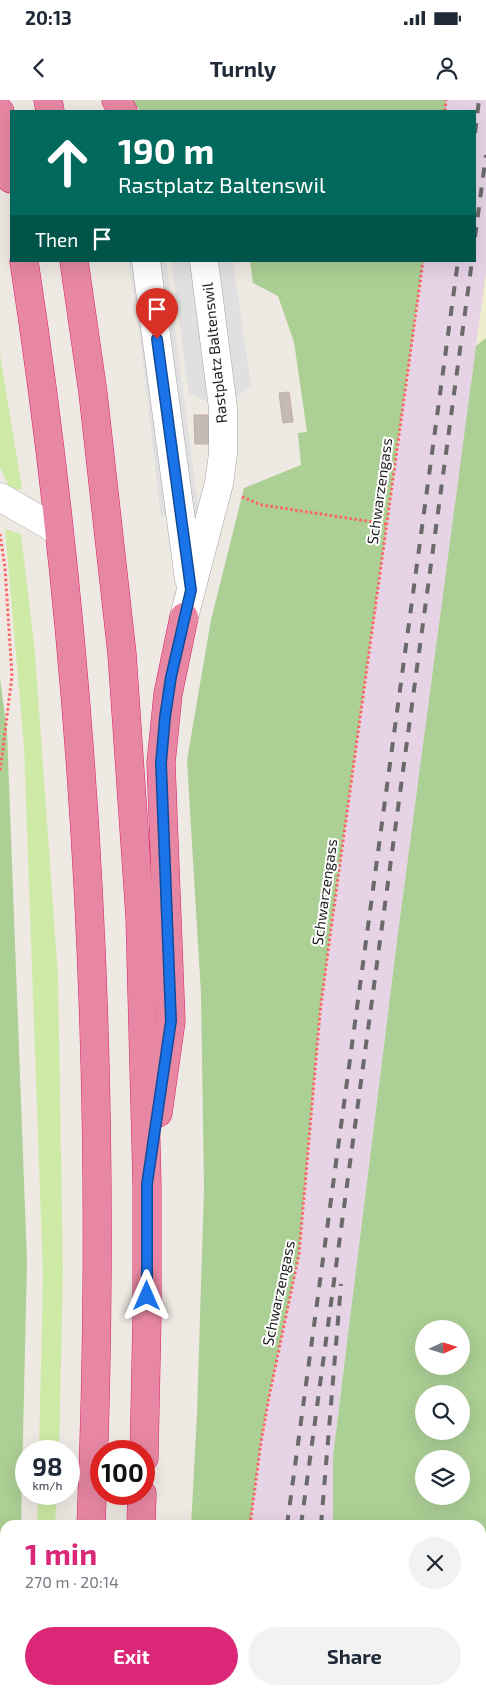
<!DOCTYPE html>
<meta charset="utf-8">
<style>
body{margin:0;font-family:"Exo 2",sans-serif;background:#f2f2f3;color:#1f2937;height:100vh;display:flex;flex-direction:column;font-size:19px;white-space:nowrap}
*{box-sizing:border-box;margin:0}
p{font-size:16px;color:#747a83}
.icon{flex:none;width:28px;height:28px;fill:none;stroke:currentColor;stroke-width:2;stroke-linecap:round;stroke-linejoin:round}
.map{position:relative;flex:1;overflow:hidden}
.details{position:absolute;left:0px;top:1420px;width:486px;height:175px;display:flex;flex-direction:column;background:#fff;border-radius:15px 15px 0 0;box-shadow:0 5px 20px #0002}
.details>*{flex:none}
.banner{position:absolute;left:10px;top:10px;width:466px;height:152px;border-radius:0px;box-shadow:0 5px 20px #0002;background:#00695c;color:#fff;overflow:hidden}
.needle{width:32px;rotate:86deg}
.tools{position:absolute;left:415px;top:1220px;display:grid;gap:10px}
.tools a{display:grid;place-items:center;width:55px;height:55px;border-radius:50%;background:#fff;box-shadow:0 5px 20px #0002;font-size:25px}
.speed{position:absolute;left:15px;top:1340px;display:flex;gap:10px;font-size:25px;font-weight:700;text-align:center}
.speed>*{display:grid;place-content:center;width:65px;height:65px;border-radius:50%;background:#fff;box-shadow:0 5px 20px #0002;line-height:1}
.speed small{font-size:12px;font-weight:400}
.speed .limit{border:8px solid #d22;background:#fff;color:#111}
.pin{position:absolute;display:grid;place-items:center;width:42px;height:42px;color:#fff;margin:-51px -21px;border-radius:50% 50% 50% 0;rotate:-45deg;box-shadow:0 0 5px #0007}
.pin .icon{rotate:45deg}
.me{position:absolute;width:55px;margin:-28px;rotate:0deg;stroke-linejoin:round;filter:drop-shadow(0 0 4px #0008)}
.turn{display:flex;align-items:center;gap:18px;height:105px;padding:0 25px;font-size:22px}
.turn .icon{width:65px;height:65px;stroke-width:2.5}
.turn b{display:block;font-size:35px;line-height:42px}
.then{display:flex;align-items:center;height:48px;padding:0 25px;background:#0003;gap:10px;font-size:19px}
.round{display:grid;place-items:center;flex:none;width:52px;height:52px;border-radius:26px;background:#f2f2f3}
.head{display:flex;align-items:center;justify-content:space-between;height:85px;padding:0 25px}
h1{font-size:30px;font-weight:700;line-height:38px;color:#db2777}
.cta{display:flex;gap:10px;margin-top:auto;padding:10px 25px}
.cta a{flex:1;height:58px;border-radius:30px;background:#db2777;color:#fff;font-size:20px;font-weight:700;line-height:58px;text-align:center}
.cta a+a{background:#f2f2f3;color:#1f2937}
.status{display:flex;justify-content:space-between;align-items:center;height:35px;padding:0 25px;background:#fff;direction:ltr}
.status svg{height:14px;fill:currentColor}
header{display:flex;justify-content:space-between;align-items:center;height:65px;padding:0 25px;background:#fff;font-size:22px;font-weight:700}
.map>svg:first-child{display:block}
.industrial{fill:#e7d3e6}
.farmland{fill:#eeedcc}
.grass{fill:#ceeaa6}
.forest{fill:#accf95;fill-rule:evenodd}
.parking{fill:#e0e0e0}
.building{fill:#c6bab5;stroke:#c0ada4}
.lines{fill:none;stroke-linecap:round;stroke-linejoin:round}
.minor-casing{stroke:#a3a3a3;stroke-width:29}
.highway-casing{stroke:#db1f73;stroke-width:29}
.path{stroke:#fd6464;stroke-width:3;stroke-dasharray:2.5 2.5;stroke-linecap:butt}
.minor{stroke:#fff;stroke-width:28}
.highway{stroke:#e887a3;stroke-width:28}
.rail{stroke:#6a6a6a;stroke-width:4;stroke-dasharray:10 10;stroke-linecap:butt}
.route-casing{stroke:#114b97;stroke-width:12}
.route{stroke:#1a73e8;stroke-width:9}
.labels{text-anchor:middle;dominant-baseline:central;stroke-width:4;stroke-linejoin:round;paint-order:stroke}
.street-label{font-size:15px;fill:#1c1c1c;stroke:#fff}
</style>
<div class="status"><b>20:13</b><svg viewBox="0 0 49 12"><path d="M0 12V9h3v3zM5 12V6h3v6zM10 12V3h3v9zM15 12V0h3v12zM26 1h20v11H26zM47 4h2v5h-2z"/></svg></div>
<header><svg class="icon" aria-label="back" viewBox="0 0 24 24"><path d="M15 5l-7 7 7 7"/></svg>Turnly<svg class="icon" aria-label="person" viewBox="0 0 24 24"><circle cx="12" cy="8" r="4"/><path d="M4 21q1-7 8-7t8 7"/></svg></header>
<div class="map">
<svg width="486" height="1595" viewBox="0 0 486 1595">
<rect width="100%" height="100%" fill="#eee9e2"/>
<path class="industrial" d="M446 0H486V173L398 833 333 1356V1425H250L261 1342 269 1297 299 1154 320 913 330 836 423 161H475V11H445Z
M230 1590H333V1595H229Z"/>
<path class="farmland" d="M486 173V238L476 246Z"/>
<path class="grass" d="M0 254 22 389 11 390 0 368Z
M5 429 21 434 35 553 58 876 63 1172 59 1351H39L43 1176 24 646Z
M38 1394H57L55 1425H37Z"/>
<path class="forest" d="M132 0H446L445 11H140Z
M250 161H423L330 836 320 913 299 1154 269 1297 261 1342 250 1425H191L197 1315 204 1088 201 894 187 660 211 520 244 388 301 365 298 333 307 332 294 242 278 196 253 183Z
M486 238V1595H333V1590H481V1425H333V1356L398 833 476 246ZM424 1229H461V1266H424ZM424 1294H461V1331H424ZM424 1359H461V1396H424Z
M0 578 7 631 27 1161 21 1425H5V1590H13V1595H0Z
M182 1590H230L229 1595H182Z"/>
<path class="parking" d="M129 161H166L199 413 161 417 141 246Z
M171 161H233L251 285 223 308 189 294Z"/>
<path class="building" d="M289 292 293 322 283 323 279 293Z
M194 315H208L209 344H195Z"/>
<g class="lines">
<defs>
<path id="minor" d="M146 161 189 479
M0 397 59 431
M184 517 219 383 223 354V308L204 161"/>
<path id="highway" d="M48 0 50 11
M116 0 123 11
M0 12 11 79
M24 161C88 579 109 1003 91 1425
M74 161 93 293 122 554 140 817 147 1084V1215L144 1358
M158 1013 171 921 161 663 168 594 184 517
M141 1425 142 1394
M82 1595V1590
M132 1595V1590"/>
</defs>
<use href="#minor" class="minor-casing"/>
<use href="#highway" class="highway-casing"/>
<path class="path" d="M445 11 446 0
M242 397 262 405 386 424
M0 434 5 468 12 576 0 672
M250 1425 261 1342 269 1297 299 1154 320 913 330 836 423 161
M229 1595 230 1590
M341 1595 342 1590"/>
<use href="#minor" class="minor"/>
<use href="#highway" class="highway"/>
<path class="rail" d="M475 33 479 0
M475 137 486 55
M287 1425 458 161
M301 1425 472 161
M321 1425 341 1184
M265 1595V1590
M279 1595V1590
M307 1595 308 1590"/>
</g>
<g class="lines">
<defs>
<path id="route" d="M147 1196V1084L171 921 161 663 165 617 171 577 191 490 157 239"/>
</defs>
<use href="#route" class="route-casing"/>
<use href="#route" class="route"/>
</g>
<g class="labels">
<g class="street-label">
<text transform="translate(214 253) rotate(-96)">Rastplatz Baltenswil</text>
<text transform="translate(379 391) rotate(-82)">Schwarzengass</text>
<text transform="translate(324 792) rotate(-82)">Schwarzengass</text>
<text transform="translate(278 1193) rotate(-78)">Schwarzengass</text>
</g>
</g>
</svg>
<div class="tools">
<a><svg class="needle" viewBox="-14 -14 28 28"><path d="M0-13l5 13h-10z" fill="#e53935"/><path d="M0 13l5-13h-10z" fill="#747a83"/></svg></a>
<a><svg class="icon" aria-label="search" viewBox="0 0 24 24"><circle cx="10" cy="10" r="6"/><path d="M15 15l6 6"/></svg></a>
<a><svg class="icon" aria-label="layers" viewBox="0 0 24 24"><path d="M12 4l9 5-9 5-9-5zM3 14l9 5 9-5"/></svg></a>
</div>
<div class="speed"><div>98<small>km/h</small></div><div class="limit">100</div></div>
<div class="pin" style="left:157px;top:239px;background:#d93025"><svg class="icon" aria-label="arrive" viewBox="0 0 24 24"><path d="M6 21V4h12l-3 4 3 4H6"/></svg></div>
<svg class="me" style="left:147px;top:1196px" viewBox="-20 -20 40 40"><path d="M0-17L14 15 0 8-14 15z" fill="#1a73e8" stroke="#fff" stroke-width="4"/></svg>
<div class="banner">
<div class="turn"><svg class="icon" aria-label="ahead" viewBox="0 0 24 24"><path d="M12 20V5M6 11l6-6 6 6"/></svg><div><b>190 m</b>Rastplatz Baltenswil</div></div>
<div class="then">Then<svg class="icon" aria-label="arrive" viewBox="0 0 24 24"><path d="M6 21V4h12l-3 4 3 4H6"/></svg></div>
</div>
<section class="details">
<div class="head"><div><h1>1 min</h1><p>270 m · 20:14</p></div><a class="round"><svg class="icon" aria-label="close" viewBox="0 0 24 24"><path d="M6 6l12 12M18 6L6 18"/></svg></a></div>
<div class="cta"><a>Exit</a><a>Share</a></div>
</section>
</div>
